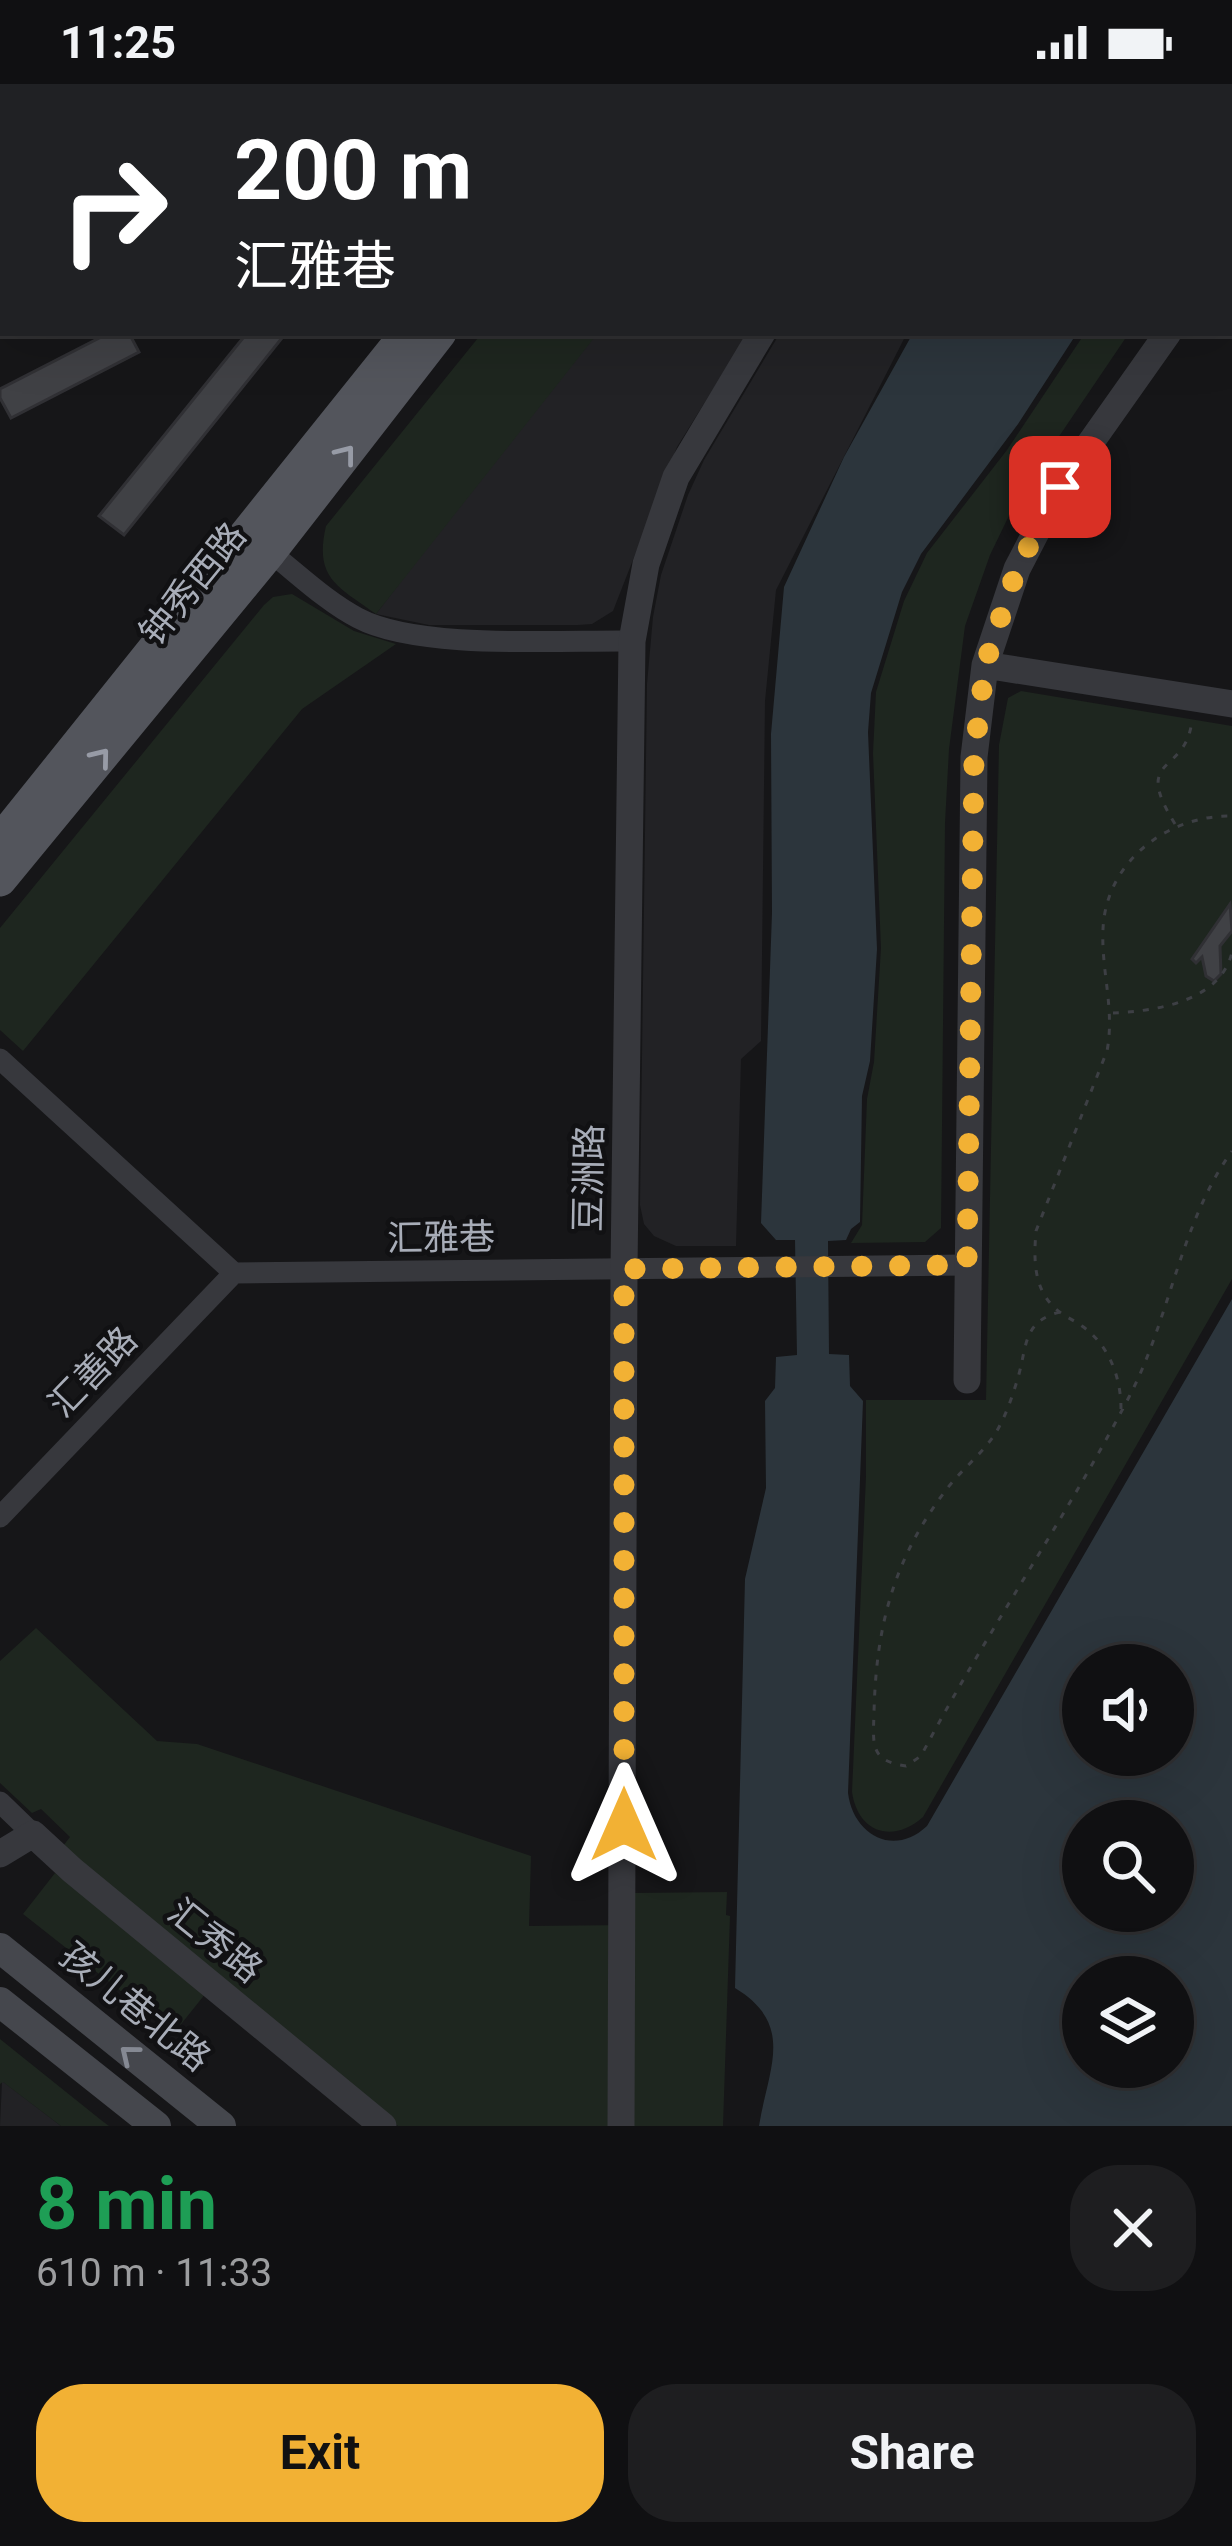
<!DOCTYPE html>
<meta charset="utf-8">
<style>
body{margin:0;font-family:Roboto,"Noto Sans SC",sans-serif;background:#1e1e20;color:#f1f3f6;height:100vh;display:flex;flex-direction:column;font-size:45px;white-space:nowrap}
*{box-sizing:border-box;margin:0}
p{font-size:39px;color:#9c9d9f}
.icon{flex:none;width:66px;height:66px;fill:none;stroke:currentColor;stroke-width:2;stroke-linecap:round;stroke-linejoin:round}
.map{position:relative;height:2042px;overflow:hidden}
.details{display:flex;flex-direction:column;background:#101012;flex:1}
.details>*{flex:none}
.guide{position:absolute;left:0px;top:0px;width:1233px;height:252px;box-shadow:0 12px 48px #0002,0 0 0 3px #303032;background:#202124;color:#fff;overflow:hidden}
.buttons{position:absolute;left:1062px;top:1560px;display:grid;gap:24px}
.buttons a{display:grid;place-items:center;width:132px;height:132px;border-radius:50%;background:#101012;box-shadow:0 12px 48px #0002,0 0 0 3px #303032;font-size:60px}
.pin{position:absolute;display:grid;place-items:center;width:102px;height:102px;color:#fff;margin:-51px;border-radius:24px;box-shadow:0 6px 18px #0006}
.me{position:absolute;width:132px;margin:-66px;rotate:0deg;stroke-linejoin:round;filter:drop-shadow(0 0 9px #0008)}
.turn{display:flex;align-items:center;gap:42px;height:252px;padding:0 36px;font-size:54px}
.turn .icon{width:156px;height:156px;stroke-width:2.5}
.turn b{display:block;font-size:84px;line-height:102px}
.round{display:grid;place-items:center;flex:none;width:126px;height:126px;border-radius:48px;background:#1e1e20}
.summary{display:flex;align-items:center;justify-content:space-between;height:204px;padding:0 36px}
h1{font-size:72px;font-weight:700;line-height:90px;color:#1e9e55}
.action{display:flex;gap:24px;margin-top:auto;padding:24px 36px}
.action a{flex:1;height:138px;border-radius:48px;background:#f2b134;color:#111;font-size:48px;font-weight:700;line-height:138px;text-align:center}
.action a+a{background:#1e1e20;color:#f1f3f6}
.status{display:flex;justify-content:space-between;align-items:center;height:84px;padding:0 60px;background:#101012;direction:ltr}
.status svg{height:33px;fill:currentColor}
.map>svg:first-child{display:block}
.built{fill:#222225}
.green{fill:#1e261f}
.water{fill:#2c353c;fill-rule:evenodd}
.building{fill:#404145;stroke:#303034;stroke-width:3}
.lines{fill:none;stroke-linecap:round;stroke-linejoin:round}
.path{stroke:#3d3f44;stroke-width:3;stroke-dasharray:6 9;stroke-linecap:butt}
.minor{stroke:#37383d;stroke-width:21}
.tertiary{stroke:#37383d;stroke-width:27}
.secondary{stroke:#45474d;stroke-width:30}
.primary{stroke:#53555c;stroke-width:33}
.oneway{stroke:#979ba6}
.oneway2{stroke:#858993}
.route{stroke:#f2b134;stroke-width:21;stroke-dasharray:0 37.8}
.labels{text-anchor:middle;dominant-baseline:central;stroke-width:9;stroke-linejoin:round;paint-order:stroke}
.street-label{font-size:36px;fill:#a8adb8;stroke:#111113}
</style>
<div class="status"><b>11:25</b><svg viewBox="0 0 49 12"><path d="M0 12V9h3v3zM5 12V6h3v6zM10 12V3h3v9zM15 12V0h3v12zM26 1h20v11H26zM47 4h2v5h-2z"/></svg></div>
<div class="map">
<svg width="1232" height="2042" viewBox="0 0 1232 2042">
<rect width="100%" height="100%" fill="#161618"/>
<path class="built" d="M591 249H748L677 363 613 527 592 540 578 541H429L376 530Z
M780 249H907L776 506 765 617 761 957 741 975 736 1162H676L654 1152 644 1140 640 1121 647 600 653 533 661 491 688 411 704 376Z
M2 1997 61 2042H0Z"/>
<path class="green" d="M482 249H598L376 530C337 502 314 494 326 442Z
M1085 249H1129L1018 413 990 471 965 542 949 665 945 739 941 1144 925 1158 851 1159 862 1141 867 1015 874 978 881 864 873 669 876 608 904 517 927 469 1007 366Z
M292 510 354 547 396 560 302 625 23 967 0 946V844L264 521 273 513Z
M1021 607 1232 642V1195L923 1733C893 1760 858 1749 852 1708L866 1392V1316H986L999 661 1008 614Z
M36 1544 157 1657 197 1660 531 1772 529 1842 631 1841 634 1809 727 1808 726 1831 730 1832 723 2042H398L63 1762 70 1753 41 1725 32 1729 0 1699V1577Z
M55 1789 206 1909 174 1949 23 1830Z
M0 1955 101 2036 109 2042H61L3 1998 0 2000Z"/>
<path class="water" d="M913 249H1077L1018 340 921 470 902 508 871 609 868 648 877 865 870 977 862 1012 860 1138 851 1145 846 1156 828 1157 829 1270 849 1271 850 1302 863 1317 848 1709C853 1750 893 1774 927 1742L1232 1215V2042H759C768 1985 796 1941 735 1904L745 1495 766 1404 765 1317 775 1304 776 1273 797 1271 795 1156H776L761 1139 772 829 771 650 784 503 844 373ZM1083 1581H1173V1671H1083ZM1083 1737H1173V1827H1083ZM1083 1893H1173V1983H1083Z"/>
<path class="building" d="M109 249H129L139 268 11 334 0 314V305Z
M247 249H286L124 451 99 432Z
M1230 820 1232 847 1220 862 1221 890 1214 897 1206 892 1202 873 1196 879 1192 875Z"/>
<g class="lines">
<path class="path" d="M1175 740C1131 669 1186 693 1192 636
M1113 929C1157 927 1221 917 1232 868
M1060 1228C1024 1237 1027 1260 1019 1290 1013 1311 1006 1332 995 1350 981 1371 961 1386 946 1406 893 1476 876 1543 874 1629 873 1661 870 1677 906 1682L921 1672C985 1550 1065 1436 1129 1313 1170 1235 1180 1139 1232 1067
M1121 1325C1121 1293 1109 1261 1082 1242 1072 1235 1059 1230 1051 1220 1033 1200 1034 1172 1036 1147L1107 967C1115 925 1101 887 1103 845 1106 777 1168 731 1232 732"/>
<path class="minor" d="M219 0 220 3
M270 468C298 490 327 518 358 534 418 566 560 556 632 557
M0 975 234 1189 967 1181
M0 1433 234 1189
M0 1718 33 1750"/>
<path class="tertiary" d="M914 3 916 0
M1230 117 1232 112
M985 581 1232 620
M967 1296 974 673 985 581 1017 485 1060 402 1168 249
M0 1770 33 1750 72 1786 383 2042
M621 2042 624 1185 632 557 646 480 676 393 762 249"/>
<path class="secondary" d="M0 1864 221 2042
M0 1918 156 2042"/>
<path class="primary" d="M603 3 605 0
M629 3 631 0
M0 757 407 249
M0 796 270 468 440 249"/>
</g>
<defs><path id="oneway-chevron" d="M-2-3.5L2.5 0L-2 3.5" fill="none" stroke-width="1.6" stroke-linecap="round" stroke-linejoin="round" transform="scale(3)"/></defs>
<g class="oneway">
<use href="#oneway-chevron" transform="translate(346 370) rotate(-52)"/>
<use href="#oneway-chevron" transform="translate(101 673) rotate(-51)"/>
</g>
<use class="oneway2" href="#oneway-chevron" transform="translate(129 1970) rotate(-141)"/>
<g class="lines">
<path class="route" d="M624 1741V1185L967 1181 974 673 985 581 995 550 1017 485 1060 403"/>
</g>
<g class="labels">
<g class="street-label">
<text transform="translate(193 500) rotate(-51)">钟秀西路</text>
<text transform="translate(589 1094) rotate(-89)">豆洲路</text>
<text transform="translate(441 1154) rotate(-1)">汇雅巷</text>
<text transform="translate(93 1288) rotate(-46)">汇善路</text>
<text transform="translate(215 1857) rotate(39)">汇秀路</text>
<text transform="translate(135 1923) rotate(39)">孩儿巷北路</text>
</g>
</g>
</svg>
<div class="buttons">
<a><svg class="icon" aria-label="sound" viewBox="0 0 24 24"><path d="M4 9h4l5-4v14l-5-4H4zM17 9q2 3 0 6"/></svg></a>
<a><svg class="icon" aria-label="search" viewBox="0 0 24 24"><circle cx="10" cy="10" r="6"/><path d="M15 15l6 6"/></svg></a>
<a><svg class="icon" aria-label="layers" viewBox="0 0 24 24"><path d="M12 4l9 5-9 5-9-5zM3 14l9 5 9-5"/></svg></a>
</div>
<div class="pin" style="left:1060px;top:403px;background:#d93025"><svg class="icon" aria-label="arrive" viewBox="0 0 24 24"><path d="M6 21V4h12l-3 4 3 4H6"/></svg></div>
<svg class="me" style="left:624px;top:1741px" viewBox="-20 -20 40 40"><path d="M0-17L14 15 0 8-14 15z" fill="#f2b134" stroke="#fff" stroke-width="4"/></svg>
<div class="guide">
<div class="turn"><svg class="icon" aria-label="right" viewBox="0 0 24 24"><path d="M7 20v-9h11M14 6l5 5-5 5"/></svg><div><b>200 m</b>汇雅巷</div></div>
</div>
</div>
<section class="details">
<div class="summary"><div><h1>8 min</h1><p>610 m · 11:33</p></div><a class="round"><svg class="icon" aria-label="close" viewBox="0 0 24 24"><path d="M6 6l12 12M18 6L6 18"/></svg></a></div>
<div class="action"><a>Exit</a><a>Share</a></div>
</section>
